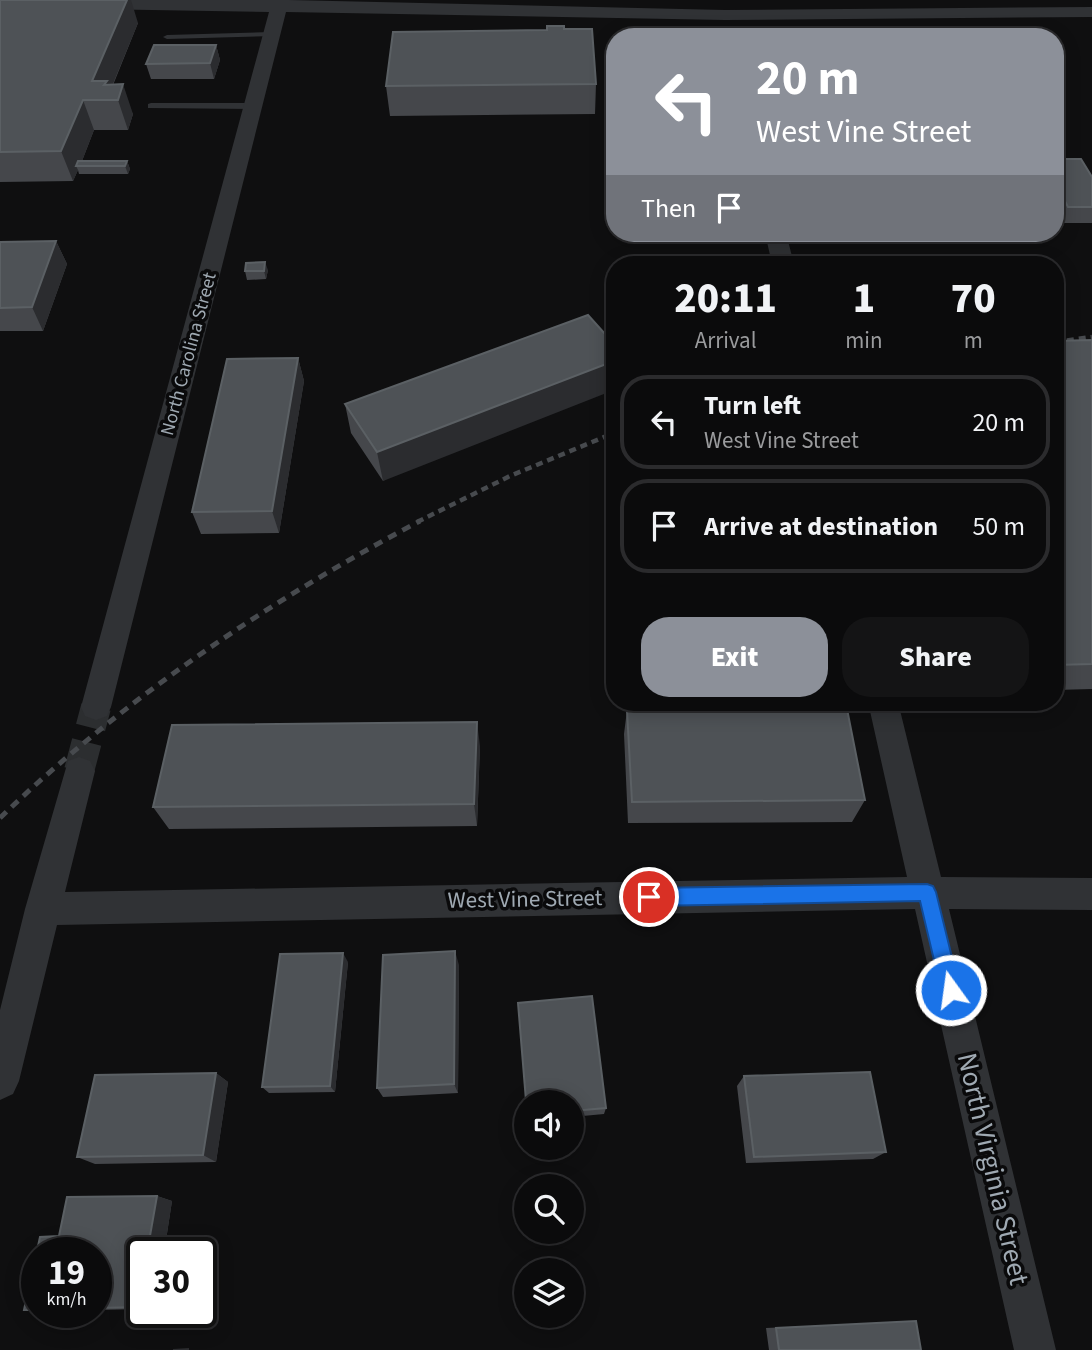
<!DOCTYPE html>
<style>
body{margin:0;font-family:"Source Sans 3",sans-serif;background:#141415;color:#f1f3f6;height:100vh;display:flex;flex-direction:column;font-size:26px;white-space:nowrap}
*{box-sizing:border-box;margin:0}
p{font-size:23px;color:#9a9b9d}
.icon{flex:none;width:38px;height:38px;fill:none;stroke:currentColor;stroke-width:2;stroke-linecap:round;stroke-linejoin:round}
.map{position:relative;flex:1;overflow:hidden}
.sheet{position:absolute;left:606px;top:256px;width:458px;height:455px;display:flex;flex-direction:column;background:#0b0b0c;border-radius:28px;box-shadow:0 4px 18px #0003,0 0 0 2px #2b2b2d}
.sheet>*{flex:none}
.guide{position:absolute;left:606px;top:28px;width:458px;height:214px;border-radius:28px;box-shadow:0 4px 18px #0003,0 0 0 2px #2b2b2d;background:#8c9099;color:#fff;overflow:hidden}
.controls{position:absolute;left:514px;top:1090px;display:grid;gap:14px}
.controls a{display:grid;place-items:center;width:70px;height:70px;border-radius:50%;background:#0b0b0c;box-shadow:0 4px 18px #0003,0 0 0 2px #2b2b2d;font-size:35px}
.speed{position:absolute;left:21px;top:1237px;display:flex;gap:14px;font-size:35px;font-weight:700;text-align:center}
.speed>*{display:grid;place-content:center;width:91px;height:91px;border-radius:50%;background:#0b0b0c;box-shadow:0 4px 18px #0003,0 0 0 2px #2b2b2d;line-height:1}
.speed small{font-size:18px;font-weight:400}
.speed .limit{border:4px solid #111;border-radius:10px;background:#fff;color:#111}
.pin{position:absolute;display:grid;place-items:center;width:60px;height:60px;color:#fff;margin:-30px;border:4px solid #fff;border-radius:50%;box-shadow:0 2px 7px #0007}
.me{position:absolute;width:77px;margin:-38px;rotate:346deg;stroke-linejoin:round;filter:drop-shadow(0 0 5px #0008)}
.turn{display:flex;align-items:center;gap:24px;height:147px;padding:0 35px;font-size:32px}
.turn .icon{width:91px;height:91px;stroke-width:2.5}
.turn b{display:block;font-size:49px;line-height:60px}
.then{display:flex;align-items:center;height:66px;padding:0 35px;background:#0003;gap:14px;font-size:26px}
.eta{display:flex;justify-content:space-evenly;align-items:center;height:119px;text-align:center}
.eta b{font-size:42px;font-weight:800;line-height:49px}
.primary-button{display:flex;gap:14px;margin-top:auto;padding:14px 35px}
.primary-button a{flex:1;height:80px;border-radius:28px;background:#8c9099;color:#fff;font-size:28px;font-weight:800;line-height:80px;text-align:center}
.primary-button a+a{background:#141415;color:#f1f3f6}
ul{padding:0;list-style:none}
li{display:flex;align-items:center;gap:21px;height:94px;margin:0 14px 10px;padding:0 21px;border:4px solid #2b2b2d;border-radius:28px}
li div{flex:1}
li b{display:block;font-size:26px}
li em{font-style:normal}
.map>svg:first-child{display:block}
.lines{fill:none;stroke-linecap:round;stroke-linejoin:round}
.street-tunnel{stroke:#2c2e30;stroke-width:30;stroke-dasharray:30 15;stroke-linecap:butt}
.lane{fill:#303235;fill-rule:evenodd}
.street{fill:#303235;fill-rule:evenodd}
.rail-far1{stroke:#474a4e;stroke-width:4.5;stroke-dasharray:7 5;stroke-linecap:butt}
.rail{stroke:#474a4e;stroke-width:5;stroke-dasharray:9 7;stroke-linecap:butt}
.wall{fill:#45474b}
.shaded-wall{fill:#2b2c2f}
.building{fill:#4e5256;stroke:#5b6064;stroke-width:2}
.route{fill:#1a73e8;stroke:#114b97;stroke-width:2}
.labels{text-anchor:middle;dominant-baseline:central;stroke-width:7;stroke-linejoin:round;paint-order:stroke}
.far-street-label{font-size:19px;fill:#9fa9b2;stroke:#0a0a0b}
.street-label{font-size:23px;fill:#9fa9b2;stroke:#0a0a0b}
.near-street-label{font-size:28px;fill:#9fa9b2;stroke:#0a0a0b}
</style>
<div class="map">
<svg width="1092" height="1350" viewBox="0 0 1092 1350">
<rect width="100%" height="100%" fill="#0f0f10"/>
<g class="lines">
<path class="street-tunnel" d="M79 771 96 707"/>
<path class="lane" d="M272 32 276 34 275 36 167 39 163 37 167 35Z
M151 103H253L257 106 253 109 148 108V104Z"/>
<path class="street" d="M85 0H289L725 10 1092 7V17L725 20 286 12 111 707 107 716 96 720 85 716 81 707 269 12 91 9 85 8 83 4Z
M765 233H786L794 264H772Z
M868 702H898L941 877 1092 878V910L949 909 1056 1350H1014L915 909 57 925 19 1081 13 1094 0 1100V1010L25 909 68 761 79 757 90 761 95 771 65 892 907 877Z"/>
<path class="rail-far1" d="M1055 342 1092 337
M417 522 510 476 614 433"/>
<path class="rail" d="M0 818C122 700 270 600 420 521"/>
</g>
<path class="wall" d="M0 0 138 23 113 85 133 114 128 130H94L82 161H127L130 169 128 174H79L78 170 73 181 0 182Z
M564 29 596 84 595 114 390 116 386 86 547 30Z
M216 45 220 60 214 79H151L146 64Z
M1055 159 1092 177V223H1061L1055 212Z
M678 233H727L725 241H679Z
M56 241 67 264 43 331H0V242Z
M268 270 266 279 247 280 245 271Z
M1092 340V689L1055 690V341Z
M614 344 383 481 351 433 345 404Z
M298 358 304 381 279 533 201 534 192 512Z
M627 710 865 800 852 822 628 823 624 734Z
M480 746 477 826 169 829 153 807Z
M348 962 335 1092 269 1093 262 1087Z
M459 965 458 1093 383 1097 377 1088Z
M216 1073 228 1082 216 1162 95 1164 77 1157Z
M744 1076 886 1152 873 1159 746 1163 737 1086Z
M572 1102 606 1108 604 1114 572 1117Z
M157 1196 172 1201 164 1253H142V1309L96 1310V1253H37V1311L24 1310 40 1237 59 1236 67 1197Z
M900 1322 921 1350H769L766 1328Z"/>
<path class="shaded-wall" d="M127 0H131L138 23 110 91 92 81Z
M216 45 220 60 214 79 210 63Z
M123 84 133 114 128 130 118 100Z
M83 100 94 130 80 166H76L78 170 73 181 61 151Z
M127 161 130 169 128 174 125 166Z
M56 241 67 264 43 331 32 307Z
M265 262 268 270 266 279 264 271Z
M298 358 304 381 279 533 272 511Z
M614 361V390L383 481 377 452Z
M477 722 480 746 477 826 474 804Z
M455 951 459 965 458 1093 454 1084Z
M343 953 348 962 335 1092 330 1086Z
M216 1073 228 1082 216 1162 203 1155Z
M157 1196 172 1201 164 1253H147Z
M142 1284V1308L138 1307Z
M189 1348V1350H173V1349Z"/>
<path class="building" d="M0 0H127L92 81H107L104 85 123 84 118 100H83L61 151 0 152Z
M547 26H564V29H592L596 84 386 86 393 32 547 30Z
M154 45H216L210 63 146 64Z
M1055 159H1081L1092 177V207H1068L1055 182Z
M78 161H127L125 166H76Z
M56 241 32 307 0 308V242Z
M265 262 264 271H245L246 263Z
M588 315 614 344V361L377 452 345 404Z
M1092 340V664L1055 665V341Z
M298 358 272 511 192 512 227 359Z
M847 709 865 800 632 802 627 710Z
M477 722 474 804 153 807 172 725Z
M455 951 454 1084 377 1088 383 955Z
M343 953 330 1086 262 1087 280 954Z
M592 996 606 1108 572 1111V1102H527V1113L518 1003Z
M870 1072 886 1152 754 1157 744 1076Z
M216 1073 203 1155 77 1157 95 1075Z
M157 1196 147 1253H142V1284L138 1307 96 1308V1253H37V1310H24L40 1237 59 1236 67 1197Z
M916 1321 921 1350H779L776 1328Z"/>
<path class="route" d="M927 884 933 886 936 892 960 990 958 997 951 1000 944 997 941 990 920 901 649 906 643 903 640 897 643 891 649 888Z"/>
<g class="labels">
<g class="far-street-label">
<text transform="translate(189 354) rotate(-75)">North Carolina Street</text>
</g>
<g class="street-label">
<text transform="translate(525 899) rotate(-1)">West Vine Street</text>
</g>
<g class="near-street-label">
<text transform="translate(993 1169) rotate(77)">North Virginia Street</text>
</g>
</g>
</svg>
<div class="controls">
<a><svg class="icon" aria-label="sound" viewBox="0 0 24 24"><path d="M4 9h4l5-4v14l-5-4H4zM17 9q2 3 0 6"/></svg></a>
<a><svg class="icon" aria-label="search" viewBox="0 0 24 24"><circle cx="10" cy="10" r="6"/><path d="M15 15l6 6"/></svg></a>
<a><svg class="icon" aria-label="layers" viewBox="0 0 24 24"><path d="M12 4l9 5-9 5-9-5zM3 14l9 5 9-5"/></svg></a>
</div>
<div class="speed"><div>19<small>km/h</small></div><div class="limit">30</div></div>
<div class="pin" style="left:649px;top:897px;background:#d93025"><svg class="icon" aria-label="arrive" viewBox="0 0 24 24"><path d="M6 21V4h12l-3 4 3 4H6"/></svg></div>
<svg class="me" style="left:951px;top:990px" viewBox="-20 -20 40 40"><circle r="17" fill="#1a73e8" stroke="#fff" stroke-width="3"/><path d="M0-11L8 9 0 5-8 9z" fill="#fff"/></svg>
<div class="guide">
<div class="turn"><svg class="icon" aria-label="left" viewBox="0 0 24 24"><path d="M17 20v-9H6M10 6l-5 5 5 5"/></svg><div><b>20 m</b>West Vine Street</div></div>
<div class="then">Then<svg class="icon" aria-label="arrive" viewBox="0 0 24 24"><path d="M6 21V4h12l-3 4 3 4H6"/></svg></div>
</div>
<section class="sheet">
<div class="eta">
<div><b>20:11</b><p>Arrival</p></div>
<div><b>1</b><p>min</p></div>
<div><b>70</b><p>m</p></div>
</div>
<ul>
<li><svg class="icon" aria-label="left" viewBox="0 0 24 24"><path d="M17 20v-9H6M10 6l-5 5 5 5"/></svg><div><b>Turn left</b><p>West Vine Street</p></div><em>20 m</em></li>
<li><svg class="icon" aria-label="arrive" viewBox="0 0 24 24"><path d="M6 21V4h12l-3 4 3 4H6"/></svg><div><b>Arrive at destination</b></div><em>50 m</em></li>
</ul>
<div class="primary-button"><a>Exit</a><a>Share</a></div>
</section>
</div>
